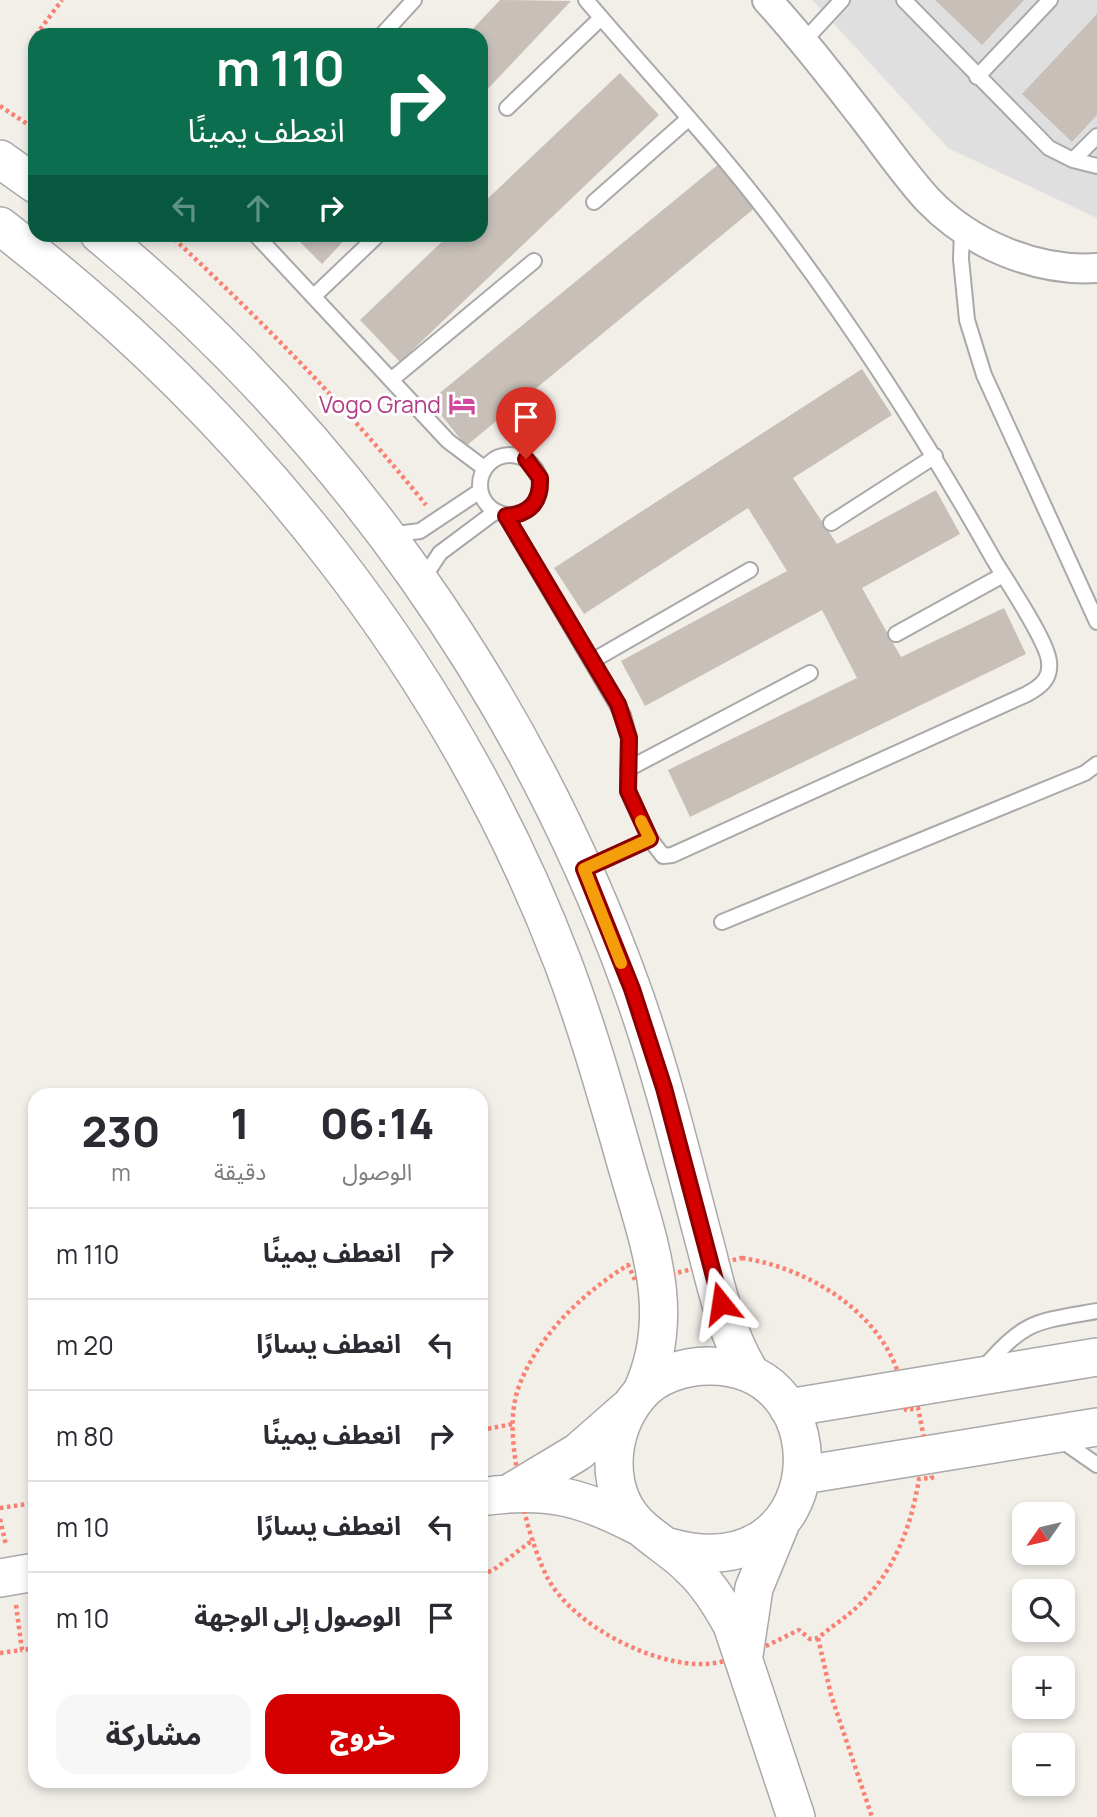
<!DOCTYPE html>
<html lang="ar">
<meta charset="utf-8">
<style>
body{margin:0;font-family:Manrope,"Noto Sans Arabic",sans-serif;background:#f7f7f7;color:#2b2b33;direction:rtl;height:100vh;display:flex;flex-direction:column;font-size:26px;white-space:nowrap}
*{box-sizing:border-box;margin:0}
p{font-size:23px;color:#7c7c81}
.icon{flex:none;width:38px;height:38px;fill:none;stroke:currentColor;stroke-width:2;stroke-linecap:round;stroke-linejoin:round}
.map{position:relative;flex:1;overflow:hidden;direction:ltr}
.drawer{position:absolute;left:28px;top:1088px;width:460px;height:700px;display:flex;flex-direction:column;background:#fff;border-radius:21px;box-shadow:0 4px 10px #0003;direction:rtl}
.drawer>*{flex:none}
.guide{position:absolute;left:28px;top:28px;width:460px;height:214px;border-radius:21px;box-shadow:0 4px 10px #0003;direction:rtl;background:#0b6e4f;color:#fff;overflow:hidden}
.needle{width:46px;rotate:236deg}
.controls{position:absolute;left:1012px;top:1502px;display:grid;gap:14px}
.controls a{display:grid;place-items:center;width:63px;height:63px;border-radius:14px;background:#fff;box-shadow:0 4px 10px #0003;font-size:35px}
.pin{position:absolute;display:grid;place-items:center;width:60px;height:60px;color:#fff;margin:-72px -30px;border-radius:50% 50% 50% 0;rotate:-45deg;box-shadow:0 0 7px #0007}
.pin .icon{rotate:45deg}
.me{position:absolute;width:77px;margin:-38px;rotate:345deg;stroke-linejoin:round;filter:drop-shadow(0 0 5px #0008)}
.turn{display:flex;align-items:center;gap:24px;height:147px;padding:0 28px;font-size:32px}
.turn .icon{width:91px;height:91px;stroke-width:2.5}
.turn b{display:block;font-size:49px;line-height:60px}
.lanes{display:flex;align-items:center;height:66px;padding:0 28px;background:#0003;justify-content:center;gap:35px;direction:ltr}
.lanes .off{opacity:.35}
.eta{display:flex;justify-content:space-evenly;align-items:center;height:119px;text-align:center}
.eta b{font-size:42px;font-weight:800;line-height:49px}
.button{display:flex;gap:14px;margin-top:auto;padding:14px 28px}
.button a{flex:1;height:80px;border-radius:21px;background:#d40000;color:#fff;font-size:28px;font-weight:800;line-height:80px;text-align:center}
.button a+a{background:#f7f7f7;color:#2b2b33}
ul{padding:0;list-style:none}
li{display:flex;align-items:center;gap:21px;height:91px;padding:0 28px;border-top:2px solid #e1e1e2}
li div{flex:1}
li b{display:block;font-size:26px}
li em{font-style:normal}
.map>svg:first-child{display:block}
.residential{fill:#e0dfdf}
.building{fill:#c7bfb8}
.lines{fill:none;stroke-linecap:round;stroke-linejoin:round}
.service-casing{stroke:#a9a9a9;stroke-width:18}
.minor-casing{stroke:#a9a9a9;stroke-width:32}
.tertiary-casing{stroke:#a9a9a9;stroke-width:40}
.path{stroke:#fa8072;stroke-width:4.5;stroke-dasharray:3.5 3.5;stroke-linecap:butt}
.service{stroke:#fff;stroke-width:14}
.minor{stroke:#fff;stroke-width:28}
.tertiary{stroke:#fff;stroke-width:37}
.route-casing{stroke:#8a0000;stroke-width:18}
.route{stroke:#d40000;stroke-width:12}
.slow{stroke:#f59e0b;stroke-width:12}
.labels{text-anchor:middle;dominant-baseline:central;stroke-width:6;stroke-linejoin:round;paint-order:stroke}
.hotel-label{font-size:23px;fill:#b23c85;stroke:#fff;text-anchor:end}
</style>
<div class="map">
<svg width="1097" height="1817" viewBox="0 0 1097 1817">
<rect width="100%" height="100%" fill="#f2efe9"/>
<path class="residential" d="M812 0H1097V218L948 148Z"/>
<path class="building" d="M500 0 571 1 481 96V35H467Z
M935 0H1024L982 45Z
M1097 14V115L1072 142 1022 94Z
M620 73 659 115 400 362 360 320 450 234H481V205Z
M720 163 756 207 466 446 430 401Z
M292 234H350L322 264Z
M862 369 892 415 793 478 837 544 936 490 960 534 862 588 901 657 1004 608 1026 654 690 817 668 770 857 678 822 610 645 706 621 661 787 571 748 508 584 614 554 568Z"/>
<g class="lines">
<defs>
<path id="service" d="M904 0 1049 148 1073 160 1097 166
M382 35 414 0
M804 41 842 0
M977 77 1050 0
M507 108 601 18
M1073 160 1097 136
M594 202 687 120
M962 229 961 259 967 320 984 375 1097 622
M255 234 448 441 484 468
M314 296 379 234
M391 380 534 261
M480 485a30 30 0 1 1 60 0a30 30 0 1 1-60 0Z
M506 516 623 715 629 738 628 791 650 839 663 856 672 855 1027 694C1040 687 1051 679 1049 662 1048 642 1006 580 994 560 927 441 854 327 771 218 714 143 647 72 586 0
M831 523 935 456
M389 535 420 531 480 491
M421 582 440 553 495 512
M896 634 1003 575
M592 661 750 570
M628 769 810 673
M585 869 650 839
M722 922 1085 773 1097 764
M982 1370C1025 1320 1034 1322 1097 1311
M1061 1440 1097 1465"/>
<path id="minor" d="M767 0C801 37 831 76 862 116 884 144 904 174 928 200 970 244 1036 272 1097 268"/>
<path id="tertiary" d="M0 159 35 184
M0 226C247 415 452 671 563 963 586 1024 604 1086 622 1149 644 1231 680 1308 642 1391
M99 234C340 433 526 695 632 989 660 1067 680 1148 701 1229 715 1279 723 1329 751 1374
M788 1408 1097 1357
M803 1475 1097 1427
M513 1491 578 1452 627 1409
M481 1497C546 1487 583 1497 640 1527
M669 1547C832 1593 846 1365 709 1366 684 1366 655 1375 639 1395 607 1432 603 1495 643 1529 659 1543 677 1553 692 1569 709 1585 721 1605 732 1625L796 1817
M0 1578 35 1572
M744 1655 754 1588 780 1525"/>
</defs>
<use href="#service" class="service-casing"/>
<use href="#minor" class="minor-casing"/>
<use href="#tertiary" class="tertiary-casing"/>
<path class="path" d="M36 35 62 0
M0 106 35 129
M169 234C261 320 347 407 426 505
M742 1258C803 1267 872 1306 896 1367 901 1380 903 1396 906 1410L918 1408 932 1478 919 1479C911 1527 895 1570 860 1604 847 1617 832 1626 818 1638L810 1639 799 1630C769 1644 739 1662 705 1664 652 1666 572 1625 547 1577 531 1544 520 1501 516 1464 512 1438 510 1411 519 1386 539 1334 583 1293 628 1265L636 1282Z
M481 1430 513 1424
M0 1508 35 1503
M0 1519 6 1545
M481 1573 492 1571 534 1539
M16 1605 22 1650 35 1648
M818 1638 831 1695 872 1817
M0 1653 22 1650"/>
<use href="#service" class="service"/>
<use href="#minor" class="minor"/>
<use href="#tertiary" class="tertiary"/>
</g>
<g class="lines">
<defs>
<path id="route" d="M526 459 540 478C541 502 530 514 506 516L618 704 629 738 628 791 650 839 584 869 632 989 664 1088 721 1303"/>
</defs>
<use href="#route" class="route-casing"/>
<use href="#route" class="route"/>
<path class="slow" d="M621 963 584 869 650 839 641 821"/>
</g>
<defs>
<symbol id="hotel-bare" viewBox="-9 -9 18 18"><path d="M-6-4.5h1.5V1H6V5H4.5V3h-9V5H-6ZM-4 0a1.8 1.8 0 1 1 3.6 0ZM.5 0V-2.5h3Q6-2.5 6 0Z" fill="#d1479c" stroke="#fff" stroke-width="2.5" paint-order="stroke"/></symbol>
</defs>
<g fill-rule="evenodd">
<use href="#hotel-bare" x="443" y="385" width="38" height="38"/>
</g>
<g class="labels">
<g class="hotel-label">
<text x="441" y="404">Vogo Grand</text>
</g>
</g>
</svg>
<div class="controls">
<a><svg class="needle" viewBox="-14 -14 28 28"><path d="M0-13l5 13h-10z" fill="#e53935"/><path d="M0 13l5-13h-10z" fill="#7c7c81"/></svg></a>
<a><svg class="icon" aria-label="search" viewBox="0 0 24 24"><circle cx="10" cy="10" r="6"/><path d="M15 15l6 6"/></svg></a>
<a>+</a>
<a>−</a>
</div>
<div class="pin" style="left:526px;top:459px;background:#d93025"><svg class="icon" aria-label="arrive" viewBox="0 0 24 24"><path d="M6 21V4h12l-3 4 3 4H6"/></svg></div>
<svg class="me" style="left:721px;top:1303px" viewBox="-20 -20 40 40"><path d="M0-17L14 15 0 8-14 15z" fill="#d40000" stroke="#fff" stroke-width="4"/></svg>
<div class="guide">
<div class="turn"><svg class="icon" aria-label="right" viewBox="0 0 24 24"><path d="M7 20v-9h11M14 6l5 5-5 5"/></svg><div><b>110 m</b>انعطف يمينًا</div></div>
<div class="lanes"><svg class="icon off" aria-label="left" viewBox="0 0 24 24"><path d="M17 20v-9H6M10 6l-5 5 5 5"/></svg><svg class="icon off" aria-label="ahead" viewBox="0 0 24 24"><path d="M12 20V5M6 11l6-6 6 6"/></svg><svg class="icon" aria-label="right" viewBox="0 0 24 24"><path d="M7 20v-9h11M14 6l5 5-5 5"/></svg></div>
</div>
<section class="drawer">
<div class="eta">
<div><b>06:14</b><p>الوصول</p></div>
<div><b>1</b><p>دقيقة</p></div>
<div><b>230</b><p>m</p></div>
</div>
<ul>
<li><svg class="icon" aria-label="right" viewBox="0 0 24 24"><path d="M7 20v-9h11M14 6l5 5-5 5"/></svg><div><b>انعطف يمينًا</b></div><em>110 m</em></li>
<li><svg class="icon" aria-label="left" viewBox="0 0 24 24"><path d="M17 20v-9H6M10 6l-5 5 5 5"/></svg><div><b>انعطف يسارًا</b></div><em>20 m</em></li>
<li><svg class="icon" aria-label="right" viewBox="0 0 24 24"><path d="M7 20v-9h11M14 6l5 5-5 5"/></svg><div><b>انعطف يمينًا</b></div><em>80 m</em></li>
<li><svg class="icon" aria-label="left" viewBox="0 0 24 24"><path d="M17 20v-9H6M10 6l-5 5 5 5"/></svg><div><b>انعطف يسارًا</b></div><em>10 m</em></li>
<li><svg class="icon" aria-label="arrive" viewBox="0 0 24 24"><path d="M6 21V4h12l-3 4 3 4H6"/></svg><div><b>الوصول إلى الوجهة</b></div><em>10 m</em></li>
</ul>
<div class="button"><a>خروج</a><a>مشاركة</a></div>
</section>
</div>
